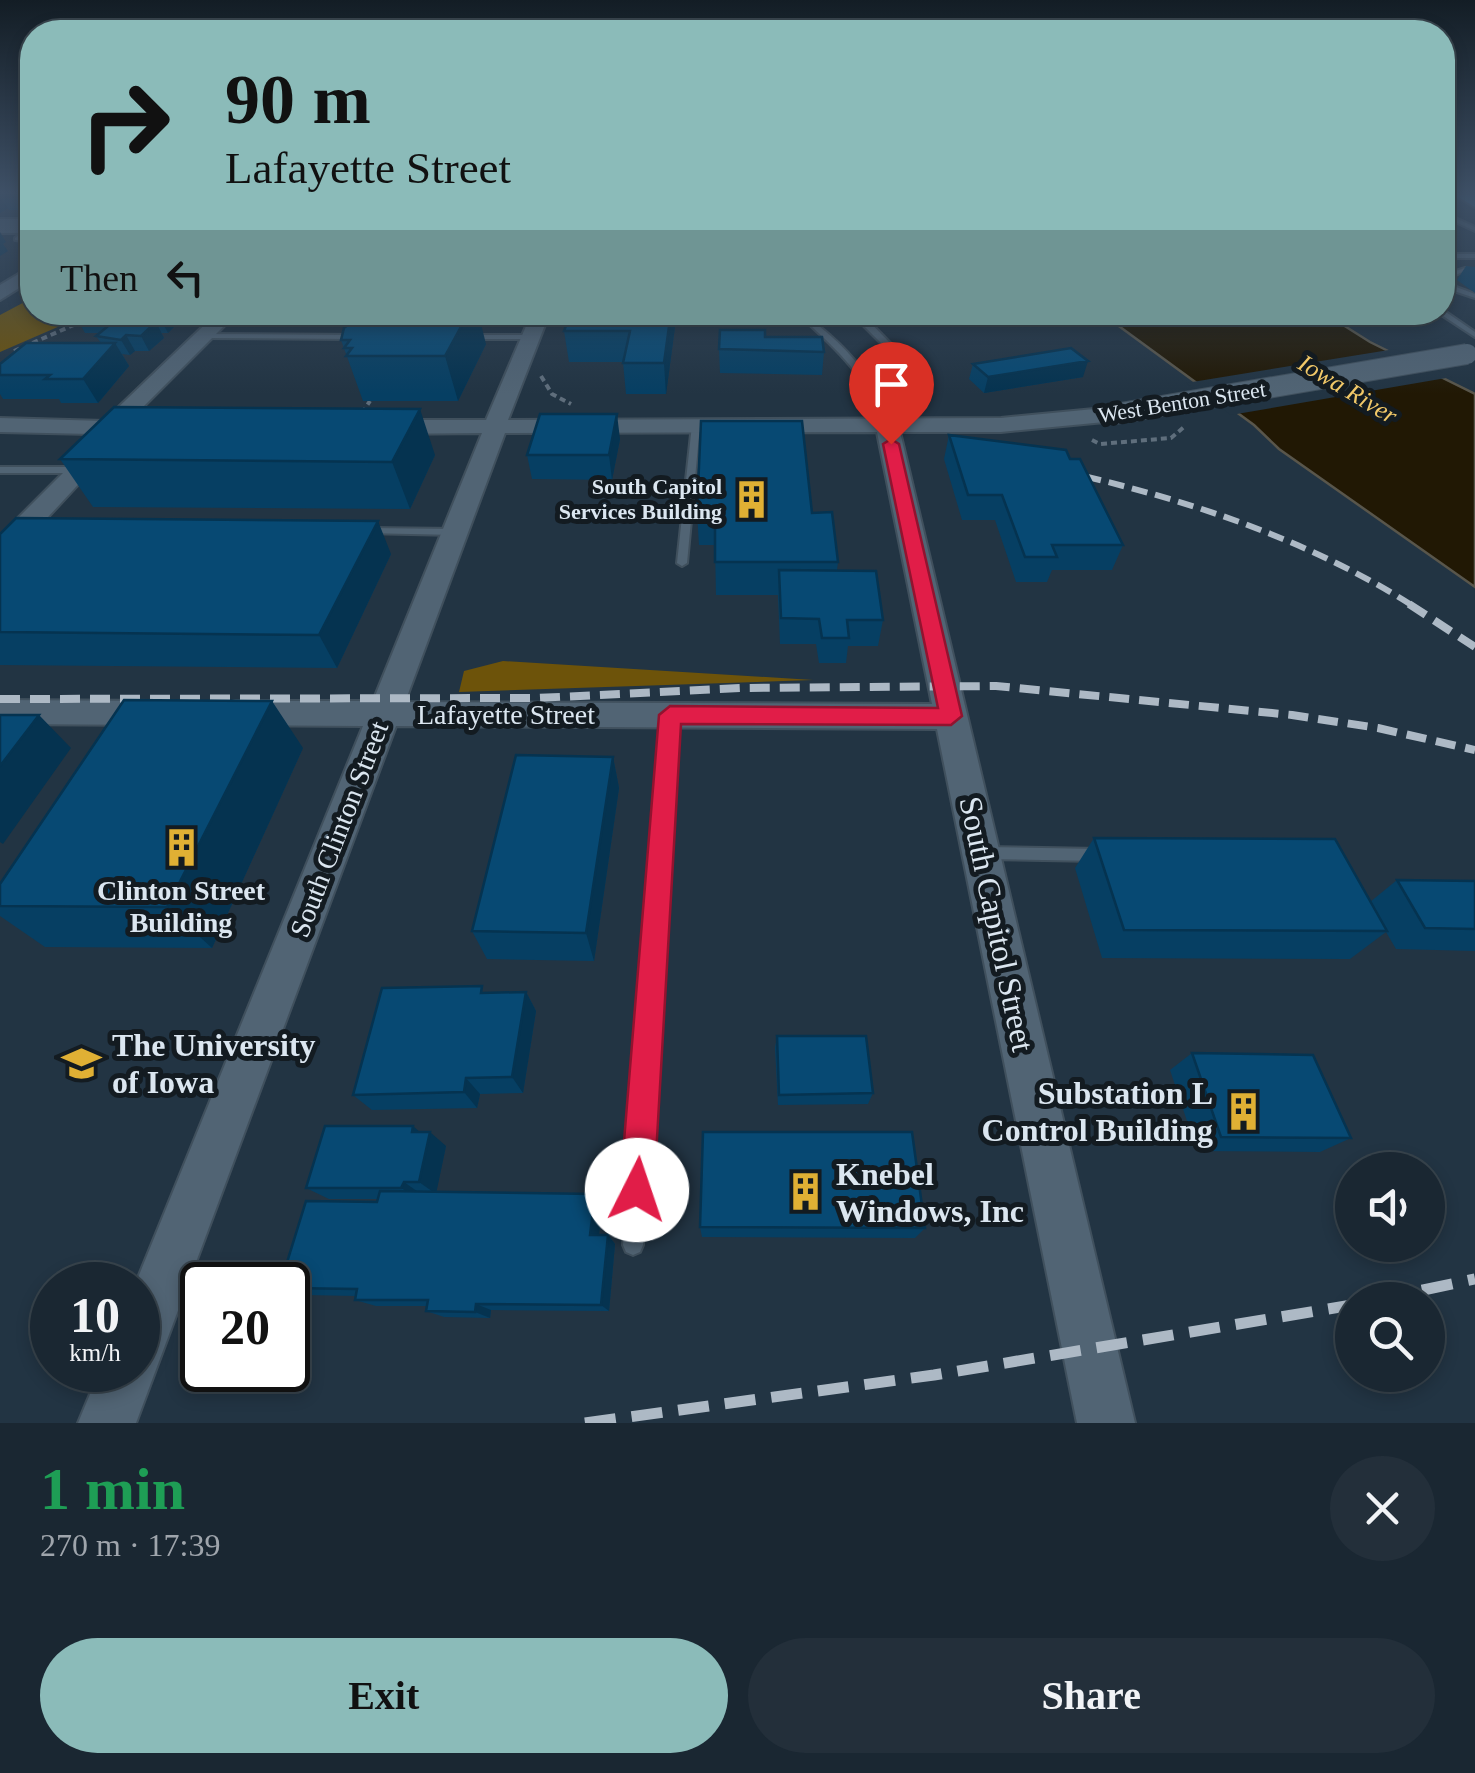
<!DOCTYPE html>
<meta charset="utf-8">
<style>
body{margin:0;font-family:Georgia,serif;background:#232f3a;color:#f1f3f6;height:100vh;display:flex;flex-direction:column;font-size:38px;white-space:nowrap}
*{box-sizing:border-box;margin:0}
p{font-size:32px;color:#9fa5ac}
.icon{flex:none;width:55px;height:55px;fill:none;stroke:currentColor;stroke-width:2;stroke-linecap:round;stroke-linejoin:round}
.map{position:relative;height:1423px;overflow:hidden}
.details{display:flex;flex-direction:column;background:#1a2732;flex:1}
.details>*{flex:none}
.hud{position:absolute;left:20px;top:20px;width:1435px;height:305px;border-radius:40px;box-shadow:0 5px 15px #0003,0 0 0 2px #38444d;background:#8bbbb9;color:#111;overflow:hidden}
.controls{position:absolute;left:1335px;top:1152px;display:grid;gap:20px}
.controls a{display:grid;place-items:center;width:110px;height:110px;border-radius:50%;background:#1a2732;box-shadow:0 5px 15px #0003,0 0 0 2px #38444d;font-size:50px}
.speed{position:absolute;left:30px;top:1262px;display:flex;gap:20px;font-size:50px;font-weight:700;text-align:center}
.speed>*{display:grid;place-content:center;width:130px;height:130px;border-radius:50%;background:#1a2732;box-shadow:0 5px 15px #0003,0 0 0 2px #38444d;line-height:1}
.speed small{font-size:25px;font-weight:400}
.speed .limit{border:5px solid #111;border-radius:15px;background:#fff;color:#111}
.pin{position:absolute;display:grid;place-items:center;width:85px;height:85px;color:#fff;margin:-102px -42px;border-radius:50% 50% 50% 0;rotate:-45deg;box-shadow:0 0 10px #0007}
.pin .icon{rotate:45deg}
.me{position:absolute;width:110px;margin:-55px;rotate:4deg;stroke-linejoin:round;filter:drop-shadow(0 0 8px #0008)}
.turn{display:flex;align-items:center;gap:35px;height:210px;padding:0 40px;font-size:45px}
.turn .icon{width:130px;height:130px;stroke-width:2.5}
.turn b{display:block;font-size:70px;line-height:85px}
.then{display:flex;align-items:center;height:95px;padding:0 40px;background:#0003;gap:20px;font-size:38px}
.round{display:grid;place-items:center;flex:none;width:105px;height:105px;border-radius:52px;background:#232f3a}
.overview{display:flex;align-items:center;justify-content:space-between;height:170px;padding:0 40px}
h1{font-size:60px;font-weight:600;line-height:75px;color:#1e9e55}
.action{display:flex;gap:20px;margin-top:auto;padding:20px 40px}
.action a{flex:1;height:115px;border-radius:60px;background:#8bbbb9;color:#111;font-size:40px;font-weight:600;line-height:115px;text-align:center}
.action a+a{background:#232f3a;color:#f1f3f6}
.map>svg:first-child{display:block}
.green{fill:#6d530a}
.water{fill:#211804;stroke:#59564b;stroke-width:2.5}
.pier{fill:#223443}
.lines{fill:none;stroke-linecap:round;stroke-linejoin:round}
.service-casing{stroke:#40505d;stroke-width:4}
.minor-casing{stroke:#40505d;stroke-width:4}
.tertiary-casing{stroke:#40505d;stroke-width:4}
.secondary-casing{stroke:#40505d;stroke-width:4}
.primary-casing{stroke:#40505d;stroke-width:4}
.path{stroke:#5f6e7c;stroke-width:4;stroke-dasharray:6 4;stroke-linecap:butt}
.service{fill:#516474;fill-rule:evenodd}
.minor{fill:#516474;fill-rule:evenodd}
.tertiary{fill:#516474;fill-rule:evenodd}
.secondary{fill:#516474;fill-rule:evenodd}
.primary{fill:#3a7baa;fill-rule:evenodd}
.rail-far2{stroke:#adb9c5;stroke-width:6;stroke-dasharray:16 8;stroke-linecap:butt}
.rail-far1{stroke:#adb9c5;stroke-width:8;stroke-dasharray:20 10;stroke-linecap:butt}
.rail{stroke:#adb9c5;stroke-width:11;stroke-dasharray:31 16;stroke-linecap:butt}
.tertiary-bridge-casing{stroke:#40505d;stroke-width:22;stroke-linecap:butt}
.path-bridge{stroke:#5f6e7c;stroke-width:4;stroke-dasharray:6 4;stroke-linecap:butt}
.tertiary-bridge{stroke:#516474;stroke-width:20}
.wall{fill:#063f63}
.shaded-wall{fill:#053350}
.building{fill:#074973;stroke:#053350;stroke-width:2.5}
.route{fill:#e11d48;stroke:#92132f;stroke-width:2.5}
.labels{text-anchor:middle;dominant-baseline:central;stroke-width:10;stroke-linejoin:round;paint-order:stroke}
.far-street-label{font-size:22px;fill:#dbe6f0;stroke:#131b21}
.far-poi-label{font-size:22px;font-weight:bold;fill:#dbe6f0;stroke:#131b21;text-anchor:end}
.far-water-label{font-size:25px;font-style:italic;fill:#f1c868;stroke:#131b21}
.street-label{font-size:28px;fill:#dbe6f0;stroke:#131b21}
.poi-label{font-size:28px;font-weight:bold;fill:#dbe6f0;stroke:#131b21}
.near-street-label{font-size:32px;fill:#dbe6f0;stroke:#131b21}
.near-poi-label{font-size:32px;font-weight:bold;fill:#dbe6f0;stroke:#131b21;text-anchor:start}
</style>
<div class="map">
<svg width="1475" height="1423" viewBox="0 0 1475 1423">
<rect width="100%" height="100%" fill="#223443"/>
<path class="green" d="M32 298V312L90 313 0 352V315Z
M503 661 813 680 459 692 464 671Z"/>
<path class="water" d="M1101 313H1324L1370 342 1475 394V587L1279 449 1254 425Z"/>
<path class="pier" d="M1395 349 1452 377 1231 415 1186 383Z"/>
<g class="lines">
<defs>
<path id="service" d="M1442 212 1475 227V231L1442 216Z
M32 227V231L23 238H32V242L15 240V238L22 233H0V229H27Z
M1442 254H1475V258H1442Z
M1465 268 1470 269 1453 276 1448 284 1475 294V298L1442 287C1443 274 1455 271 1465 268Z
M1443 310 1475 332V337L1437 312H1442Z
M820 312H838L825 316 819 326C845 347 867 371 882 401L902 391 912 374 855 317 848 312 861 313 920 374 908 395 885 406 891 424 890 426 883 424C869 382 843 355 811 326Z
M286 313 372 314 376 316 372 318 283 317 282 315Z
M203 334 359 335 363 337 359 339 206 338H203Z
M466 335H531L535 337 531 339H469L465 337Z
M696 422 700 425 687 563 682 566 677 563 692 425Z
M0 467H79L84 470 79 473H0Z
M368 528 456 529 461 532 456 535 364 533 363 531Z
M670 710 674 712 676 715 643 1245 640 1252 633 1255 626 1252 623 1245 664 715 666 712Z
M983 847 1098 849 1103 851 1105 855 1103 859 1098 861 983 859 978 857 976 853 978 849Z"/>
<path id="minor" d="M1442 195H1465L1442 199Z"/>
<path id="tertiary" d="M218 312H238L129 421 144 423 147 428 144 433 116 434 87 475 10 558 0 560V536L71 465 93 434 0 432V418L104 421Z
M532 312H550L508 420 1001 418 1115 407 1126 414 1115 421 1001 432H900L1135 1423H1077L937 729 396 726 136 1423H78L100 1370H138L135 1285 363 726 236 725 224 722 220 713 224 704 236 701H373L482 433 385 434 374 427 385 420H486ZM877 432 932 704 405 702 505 433Z
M0 700 162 701 174 704 178 713 174 722 162 725 0 724Z"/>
<path id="secondary" d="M0 219H32V229H0Z
M32 266V280L0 300V285Z"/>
<path id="primary" d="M1455 195H1475V207Z"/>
</defs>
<use href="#service" class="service-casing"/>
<use href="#minor" class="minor-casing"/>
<use href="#tertiary" class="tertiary-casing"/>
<use href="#secondary" class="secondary-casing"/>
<use href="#primary" class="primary-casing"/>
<path class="path" d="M474 317 492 312
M14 351 85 320
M541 376 552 394 571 404
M1092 440 1100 444 1171 438 1184 427"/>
<use href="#service" class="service"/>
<use href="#minor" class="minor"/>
<use href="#tertiary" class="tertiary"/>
<use href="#secondary" class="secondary"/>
<use href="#primary" class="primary"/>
<path class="rail-far2" d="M1062 471C1185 499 1306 538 1413 606"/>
<path class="rail-far1" d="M1409 604 1475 647
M0 699 537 698 741 688 996 686 1292 715 1378 728 1475 750"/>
<path class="rail" d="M1376 1300 1475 1279
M585 1423 934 1375 1352 1305"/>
<defs>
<path id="tertiary-bridge" d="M1115 414 1467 354"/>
</defs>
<use href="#tertiary-bridge" class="tertiary-bridge-casing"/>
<path class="path-bridge" d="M362 413 370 401"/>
<use href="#tertiary-bridge" class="tertiary-bridge"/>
</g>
<path class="wall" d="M0 195H32V210H9L8 208 0 213Z
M1466 266 1475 267V293L1457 280Z
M73 312H189L168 333H161L164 338 149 351H135L130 355 122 354 129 366 98 403H61L59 399H3L0 394V364L101 343 96 336 100 333H85Z
M677 312 666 394H626L623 362H569L564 331Z
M765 337 824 352 822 375 720 373 719 349Z
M341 340 486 344 458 401H363Z
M973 364 1083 377 984 393 969 379Z
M949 435 1123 545 1112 570H1052L1047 582H1016L995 520H962L944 459Z
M620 439 612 480 532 479 527 455Z
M435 455 410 509 93 507 60 459Z
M697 512 812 513 838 562 837 570 883 620 878 646H848L846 663H819L816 644H780L778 595H716L715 545H699Z
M0 534 391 554 337 668 0 665Z
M303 748 212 948 45 947 0 916V884Z
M613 757 619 788 594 961 487 959 472 931Z
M1094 838 1370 902 1397 880 1475 881V951L1396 949 1386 932 1350 959 1102 958 1075 868Z
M526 992 536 1011 523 1093 480 1094 477 1108 372 1110 353 1095 486 993Z
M777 1036 873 1093 868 1104 778 1105 775 1048Z
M1192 1053 1351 1138 1320 1152 1197 1151 1170 1070Z
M420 1132 446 1146 436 1192 595 1194 602 1205 599 1235H608L615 1244 609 1311 491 1310 490 1318 444 1317 426 1311 427 1306H376L355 1300 356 1296 305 1295 288 1291V1285L377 1202 378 1199H329L306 1188Z
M700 1227 925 1228 915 1238 702 1237Z"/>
<path class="shaded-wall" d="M0 195H31L1 197 8 208 0 213Z
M0 232 6 242 3 244 8 251 0 256Z
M157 312H189L168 333Z
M469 312H478L486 344 458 401 445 356Z
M671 312H677L666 394 664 363Z
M156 322 164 338 149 351 141 336Z
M126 335 135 351 130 355 121 340Z
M115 343 129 366 98 403 83 379Z
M1088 361 1083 377 984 393 988 377Z
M420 409 435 455 410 509 392 462Z
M617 414 620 439 612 480 609 455Z
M378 521 391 554 337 668 319 635Z
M272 701 303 748 212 948 167 907Z
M39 715 71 748 3 844 0 842V766Z
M613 757 619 788 594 961 586 933Z
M526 992 536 1011 523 1093 512 1077Z
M466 1078 480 1094 477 1108 464 1092Z
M413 1126 429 1140 430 1132 446 1146 436 1194 419 1182 412 1132Z
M404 1182 421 1194 418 1199 401 1188Z
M595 1194 602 1205 598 1244 590 1235Z
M608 1235 615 1244 609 1311 601 1305Z
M476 1304 491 1310 490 1318 475 1312Z"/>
<path class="building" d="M4 195H32V196L1 197Z
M370 312H469L445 356H346L352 348H344L350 340H341L344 328 360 315H368Z
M571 312H671L664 363H623L630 331H564Z
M113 322H156L141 336 126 335 121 340 96 336Z
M720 330H765V337H822L824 352 719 349Z
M26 343H115L83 379H45L50 375H0V364Z
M1071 348 1088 361 988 377 973 364Z
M114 407 420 409 392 462 60 459Z
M540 414H617L609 455H527Z
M701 421H802L812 513 832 512 838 562H715V512H697Z
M949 435 1066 450 1070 459H1080L1123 545H1052L1057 557H1025L1002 495H968Z
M16 518 378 521 319 635 0 632V534Z
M779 570 876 571 883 620H847L849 638H822L819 619 781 618Z
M124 700 272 701 167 907 0 906V884Z
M0 715H39L0 766Z
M516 755 613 757 586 933 472 931Z
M1094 838 1335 839 1387 931 1124 930Z
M1397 880 1475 881V929L1425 928Z
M482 986 481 993 526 992 512 1077 466 1078 464 1092 353 1095 382 988Z
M777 1036H866L873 1093 779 1095Z
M1192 1053 1313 1055 1351 1138 1221 1137Z
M325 1126H413L412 1132H430L419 1182H404L401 1188H306Z
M703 1132H912L925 1228 700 1227Z
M380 1191 595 1194 590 1235H608L601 1305 476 1304 475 1312 426 1311 428 1300H355L357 1289 288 1288V1285H280L306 1201 377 1202Z"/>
<linearGradient id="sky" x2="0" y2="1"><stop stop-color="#131d25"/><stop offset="0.49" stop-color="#3e5066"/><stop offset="1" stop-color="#3e5066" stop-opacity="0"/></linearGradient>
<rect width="1475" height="394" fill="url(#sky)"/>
<path class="route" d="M891 439 899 444 962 716 951 725 681 724 654 1190 649 1202 637 1207 625 1202 620 1190 659 715 670 706 938 708 883 444Z"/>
<defs>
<symbol id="building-bare" viewBox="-9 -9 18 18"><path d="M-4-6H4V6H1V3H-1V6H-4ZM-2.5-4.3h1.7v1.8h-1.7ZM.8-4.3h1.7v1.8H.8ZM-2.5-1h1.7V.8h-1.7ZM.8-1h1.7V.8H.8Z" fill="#e0b034" stroke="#131b21" stroke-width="2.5" paint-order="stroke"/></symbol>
<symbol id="university-bare" viewBox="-9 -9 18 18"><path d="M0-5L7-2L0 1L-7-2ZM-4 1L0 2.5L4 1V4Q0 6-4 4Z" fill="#e0b034" stroke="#131b21" stroke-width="2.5" paint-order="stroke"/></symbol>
</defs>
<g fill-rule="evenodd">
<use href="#building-bare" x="724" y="472" width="55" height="55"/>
<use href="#building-bare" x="154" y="820" width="55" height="55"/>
<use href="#university-bare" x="54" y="1036" width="55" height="55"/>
<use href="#building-bare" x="1216" y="1084" width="55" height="55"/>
<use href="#building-bare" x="778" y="1164" width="55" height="55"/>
</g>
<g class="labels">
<g class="far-street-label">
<text transform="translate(1182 402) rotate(-9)">West Benton Street</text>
</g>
<g class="far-poi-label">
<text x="722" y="486">South Capitol<tspan x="722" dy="25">Services Building</tspan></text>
</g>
<g class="far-water-label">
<text transform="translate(1348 389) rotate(31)">Iowa River</text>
</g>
<g class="street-label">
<text x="506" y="714">Lafayette Street</text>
<text transform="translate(339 829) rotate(-69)">South Clinton Street</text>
</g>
<g class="poi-label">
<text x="181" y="890">Clinton Street<tspan x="181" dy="32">Building</tspan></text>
</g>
<g class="near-street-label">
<text transform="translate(997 924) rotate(78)">South Capitol Street</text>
</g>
<g class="near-poi-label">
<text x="112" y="1045">The University<tspan x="112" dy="37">of Iowa</tspan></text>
<text x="1213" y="1093" text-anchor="end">Substation L<tspan x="1213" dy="37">Control Building</tspan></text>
<text x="836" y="1174">Knebel<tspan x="836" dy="37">Windows, Inc</tspan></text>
</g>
</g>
</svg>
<div class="controls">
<a><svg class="icon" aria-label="sound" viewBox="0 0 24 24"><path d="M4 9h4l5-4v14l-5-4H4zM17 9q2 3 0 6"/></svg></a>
<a><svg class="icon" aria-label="search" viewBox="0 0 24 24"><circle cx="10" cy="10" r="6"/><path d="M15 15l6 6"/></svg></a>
</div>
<div class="speed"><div>10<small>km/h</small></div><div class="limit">20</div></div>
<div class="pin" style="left:891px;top:444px;background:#d93025"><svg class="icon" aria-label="arrive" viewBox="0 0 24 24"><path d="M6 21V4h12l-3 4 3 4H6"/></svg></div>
<svg class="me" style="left:637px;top:1190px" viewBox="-20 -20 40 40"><circle r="19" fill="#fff"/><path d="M0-13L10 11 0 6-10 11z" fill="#e11d48"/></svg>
<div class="hud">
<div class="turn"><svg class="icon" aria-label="right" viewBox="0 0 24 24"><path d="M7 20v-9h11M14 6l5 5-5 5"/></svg><div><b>90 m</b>Lafayette Street</div></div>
<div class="then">Then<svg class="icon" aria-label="left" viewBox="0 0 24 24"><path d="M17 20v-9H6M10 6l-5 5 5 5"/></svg></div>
</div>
</div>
<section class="details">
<div class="overview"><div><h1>1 min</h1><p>270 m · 17:39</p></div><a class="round"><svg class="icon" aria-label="close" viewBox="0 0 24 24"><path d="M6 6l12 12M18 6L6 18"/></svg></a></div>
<div class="action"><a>Exit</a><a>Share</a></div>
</section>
